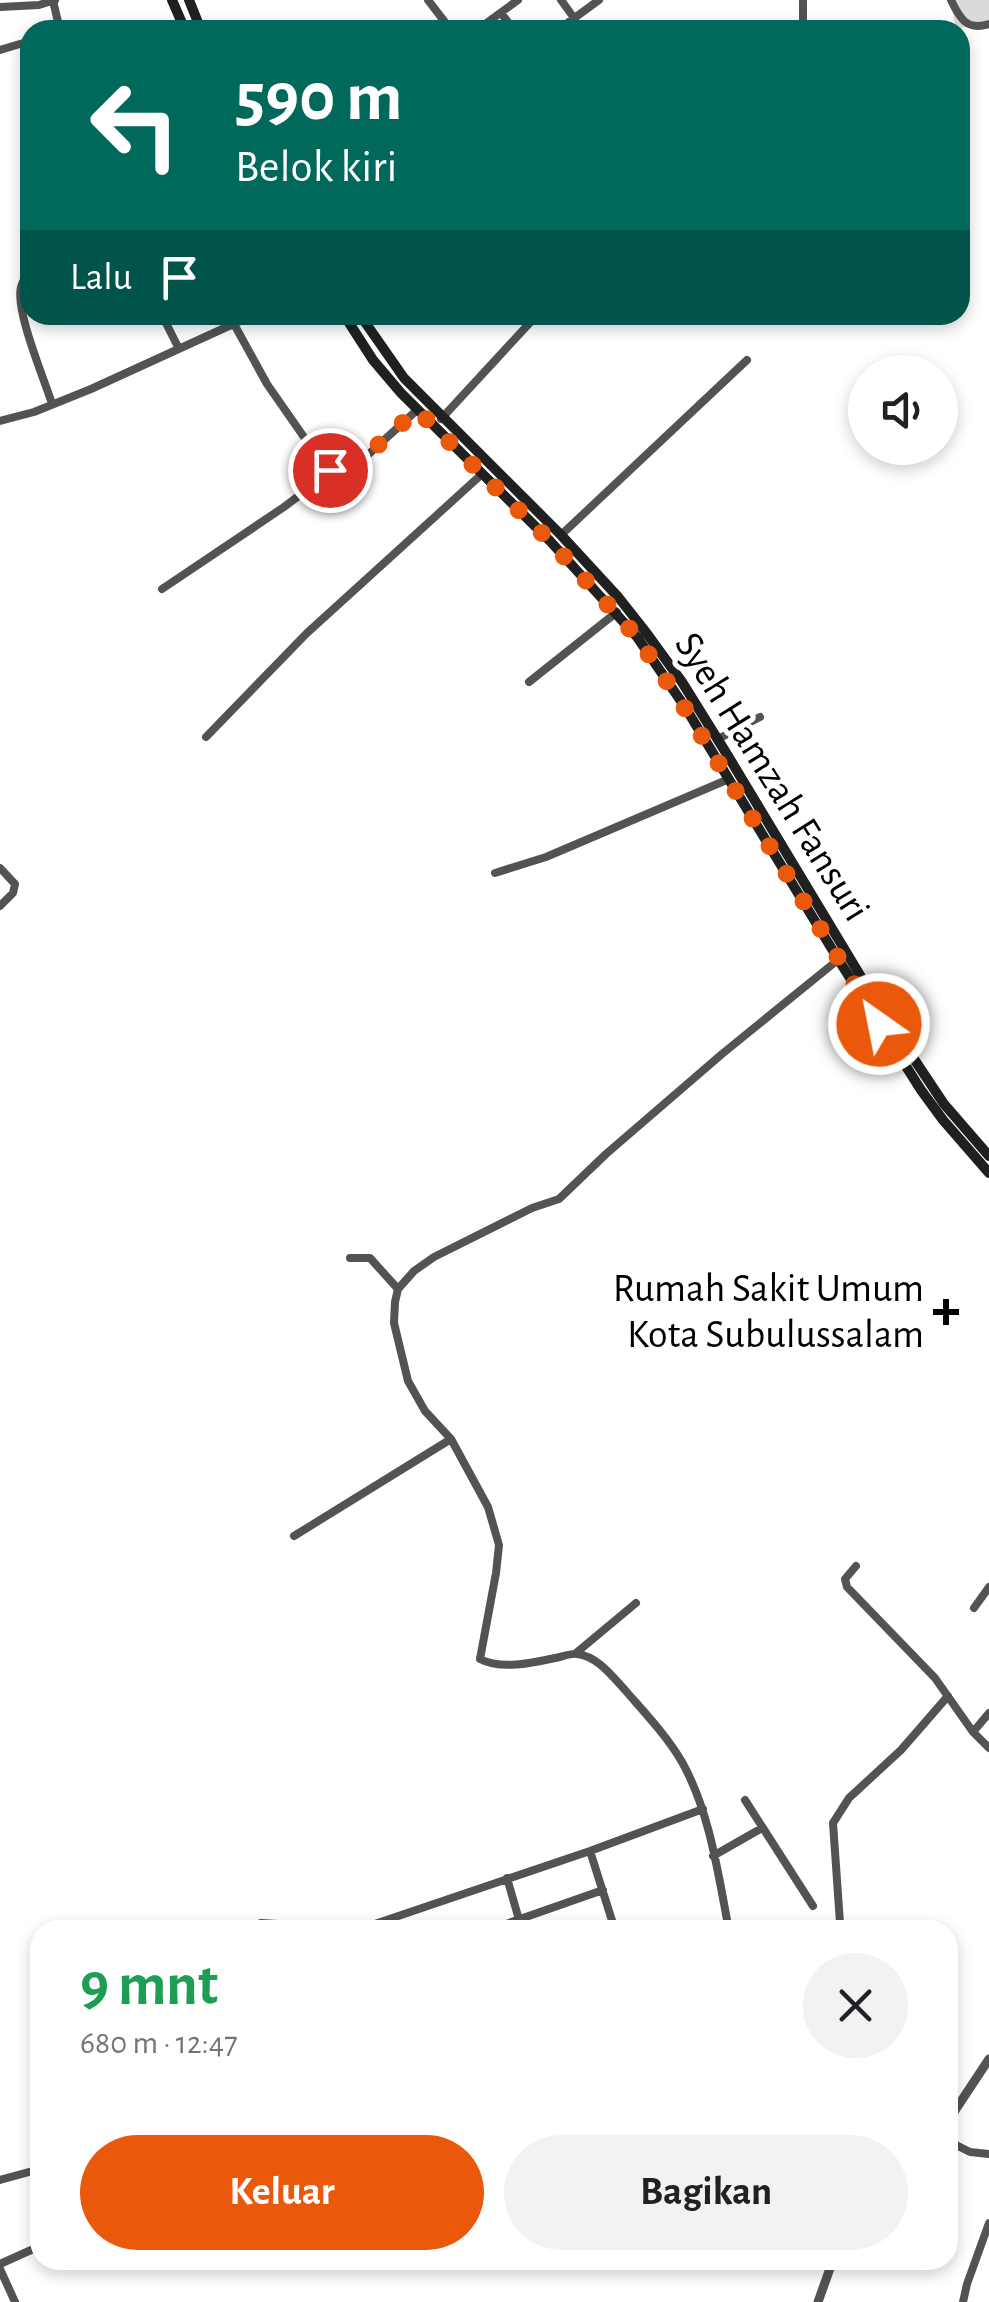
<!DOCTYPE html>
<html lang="id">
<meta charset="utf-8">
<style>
body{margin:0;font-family:"Alegreya Sans",sans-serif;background:#f2f2f2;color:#202124;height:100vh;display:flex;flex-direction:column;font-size:38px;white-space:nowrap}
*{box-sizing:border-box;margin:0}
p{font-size:32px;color:#757577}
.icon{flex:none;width:55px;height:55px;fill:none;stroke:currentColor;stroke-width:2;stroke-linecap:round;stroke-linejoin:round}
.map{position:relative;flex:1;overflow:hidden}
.drawer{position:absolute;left:30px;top:1920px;width:928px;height:350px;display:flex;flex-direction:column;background:#fff;border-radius:30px;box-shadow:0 5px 15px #0003}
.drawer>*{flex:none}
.banner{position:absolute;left:20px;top:20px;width:950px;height:305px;border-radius:30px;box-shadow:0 5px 15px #0003;background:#00695c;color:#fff;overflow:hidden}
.fabs{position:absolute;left:848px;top:355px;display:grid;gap:20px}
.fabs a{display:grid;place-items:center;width:110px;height:110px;border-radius:50%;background:#fff;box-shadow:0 5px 15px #0003;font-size:50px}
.pin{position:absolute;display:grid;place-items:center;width:85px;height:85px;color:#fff;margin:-42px;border:5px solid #fff;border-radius:50%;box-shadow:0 2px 10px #0007}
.me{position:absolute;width:110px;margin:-55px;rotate:327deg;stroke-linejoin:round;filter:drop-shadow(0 0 8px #0008)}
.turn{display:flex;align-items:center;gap:35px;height:210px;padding:0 50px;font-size:45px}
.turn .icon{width:130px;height:130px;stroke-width:2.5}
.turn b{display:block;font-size:70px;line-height:85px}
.then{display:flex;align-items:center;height:95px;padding:0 50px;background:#0003;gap:20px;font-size:38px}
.round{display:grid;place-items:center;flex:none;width:105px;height:105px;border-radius:52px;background:#f2f2f2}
.overview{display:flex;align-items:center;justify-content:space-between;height:170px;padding:0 50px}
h1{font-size:60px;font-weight:700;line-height:75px;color:#1e9e55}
.cta{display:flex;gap:20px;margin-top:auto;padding:20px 50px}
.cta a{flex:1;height:115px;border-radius:60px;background:#ea580c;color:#fff;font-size:40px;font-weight:700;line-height:115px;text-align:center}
.cta a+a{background:#f2f2f2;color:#202124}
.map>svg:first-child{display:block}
.green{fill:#dadada}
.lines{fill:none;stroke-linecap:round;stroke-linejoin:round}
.minor{stroke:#535353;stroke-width:8}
.tertiary{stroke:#535353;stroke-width:9}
.secondary{stroke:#202020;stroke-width:10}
.route{stroke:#ea580c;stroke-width:18;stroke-dasharray:0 32.4}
.poi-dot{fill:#000;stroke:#fff;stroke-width:4}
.labels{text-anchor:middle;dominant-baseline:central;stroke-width:10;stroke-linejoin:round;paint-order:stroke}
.street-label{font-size:40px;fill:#000;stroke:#fff}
.poi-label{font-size:40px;fill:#000;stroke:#fff;text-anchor:end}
</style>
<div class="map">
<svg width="989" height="2302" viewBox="0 0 989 2302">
<rect width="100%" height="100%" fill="#fff"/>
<path class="green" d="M950 0H989V21L956 29Z"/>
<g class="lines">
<path class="minor" d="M428 0 451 30
M561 0 574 18
M951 0C960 19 967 31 989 24
M53 1 59 26 57 30
M0 7 39 5 55 0
M501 13 514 30
M477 30 518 0
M558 30 599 0
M803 30V0
M0 50 30 41
M30 274C25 278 23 280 21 287 15 311 44 378 52 404
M162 315 179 349
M234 324 267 384 329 473
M441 419 537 315
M0 421 34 412 91 389 253 315
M561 535 747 360
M162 589 284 507 329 473 338 475 348 473 417 410
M529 682 617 612
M206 737 307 633 482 474
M718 739 760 717
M0 868 15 884 13 893 0 906
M495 873 546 857 729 779
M350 1258H370L398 1289
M294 1536 451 1439
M856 1566 845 1579 847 1587 935 1678 973 1732 989 1748
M974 1608 989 1587
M576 1653 636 1603
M973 1732 989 1713
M745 1800 813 1906
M590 1851 615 1930
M713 1856 762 1828
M507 1878 522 1930
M261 1923 360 1929 590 1851 703 1809
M840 1923 833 1823 849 1798 901 1750 948 1696
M489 1930 603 1890
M729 1930C718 1874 710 1812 682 1762 667 1736 644 1712 625 1690 612 1676 597 1656 577 1654 571 1653 561 1657 555 1658 532 1663 501 1670 480 1659L496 1573 499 1545 488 1507 451 1439 425 1411 408 1381 394 1323 395 1302 398 1289 414 1271 434 1257 532 1208 559 1199 606 1154 722 1054 839 959
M948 2141 970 2152 989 2154
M0 2180 40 2169
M0 2264 40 2246
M0 2269 15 2302
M963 2302 967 2284 989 2223"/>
<path class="tertiary" d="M948 2121 989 2059
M818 2302 833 2260"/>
<path class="secondary" d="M172 0 185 30
M189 0 201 30
M344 315 373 360 401 393 550 541 637 637 685 707 838 959 921 1090 943 1120 989 1173
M360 315 404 378 561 535 619 598 645 631 682 682 728 756 878 1005 944 1104 989 1156"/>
</g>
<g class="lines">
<path class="route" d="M330 470 329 473 342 476 348 472 417 410 550 541 637 637 684 707 879 1024"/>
</g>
<path class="poi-dot" d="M941 1297h10v10h10v10h-10v10h-10v-10h-10v-10h10z"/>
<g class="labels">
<g class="street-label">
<text transform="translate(772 777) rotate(58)">Syeh Hamzah Fansuri</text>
</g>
<g class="poi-label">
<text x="924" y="1289">Rumah Sakit Umum<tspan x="924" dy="46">Kota Subulussalam</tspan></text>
</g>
</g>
</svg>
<div class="fabs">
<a><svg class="icon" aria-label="sound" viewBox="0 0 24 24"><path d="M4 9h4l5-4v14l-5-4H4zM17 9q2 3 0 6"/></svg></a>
</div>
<div class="pin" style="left:330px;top:470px;background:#d93025"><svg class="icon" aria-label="arrive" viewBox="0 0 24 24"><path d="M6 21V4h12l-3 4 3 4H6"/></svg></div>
<svg class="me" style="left:879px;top:1024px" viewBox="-20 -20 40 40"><circle r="17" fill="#ea580c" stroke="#fff" stroke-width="3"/><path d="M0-11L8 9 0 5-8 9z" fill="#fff"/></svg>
<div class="banner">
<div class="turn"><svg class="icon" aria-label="left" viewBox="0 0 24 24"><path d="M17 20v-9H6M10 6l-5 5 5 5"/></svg><div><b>590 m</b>Belok kiri</div></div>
<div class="then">Lalu<svg class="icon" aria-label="arrive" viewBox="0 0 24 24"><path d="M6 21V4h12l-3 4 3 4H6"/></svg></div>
</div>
<section class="drawer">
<div class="overview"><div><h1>9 mnt</h1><p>680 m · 12:47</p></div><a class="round"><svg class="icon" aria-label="close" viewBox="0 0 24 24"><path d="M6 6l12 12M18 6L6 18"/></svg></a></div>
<div class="cta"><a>Keluar</a><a>Bagikan</a></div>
</section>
</div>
